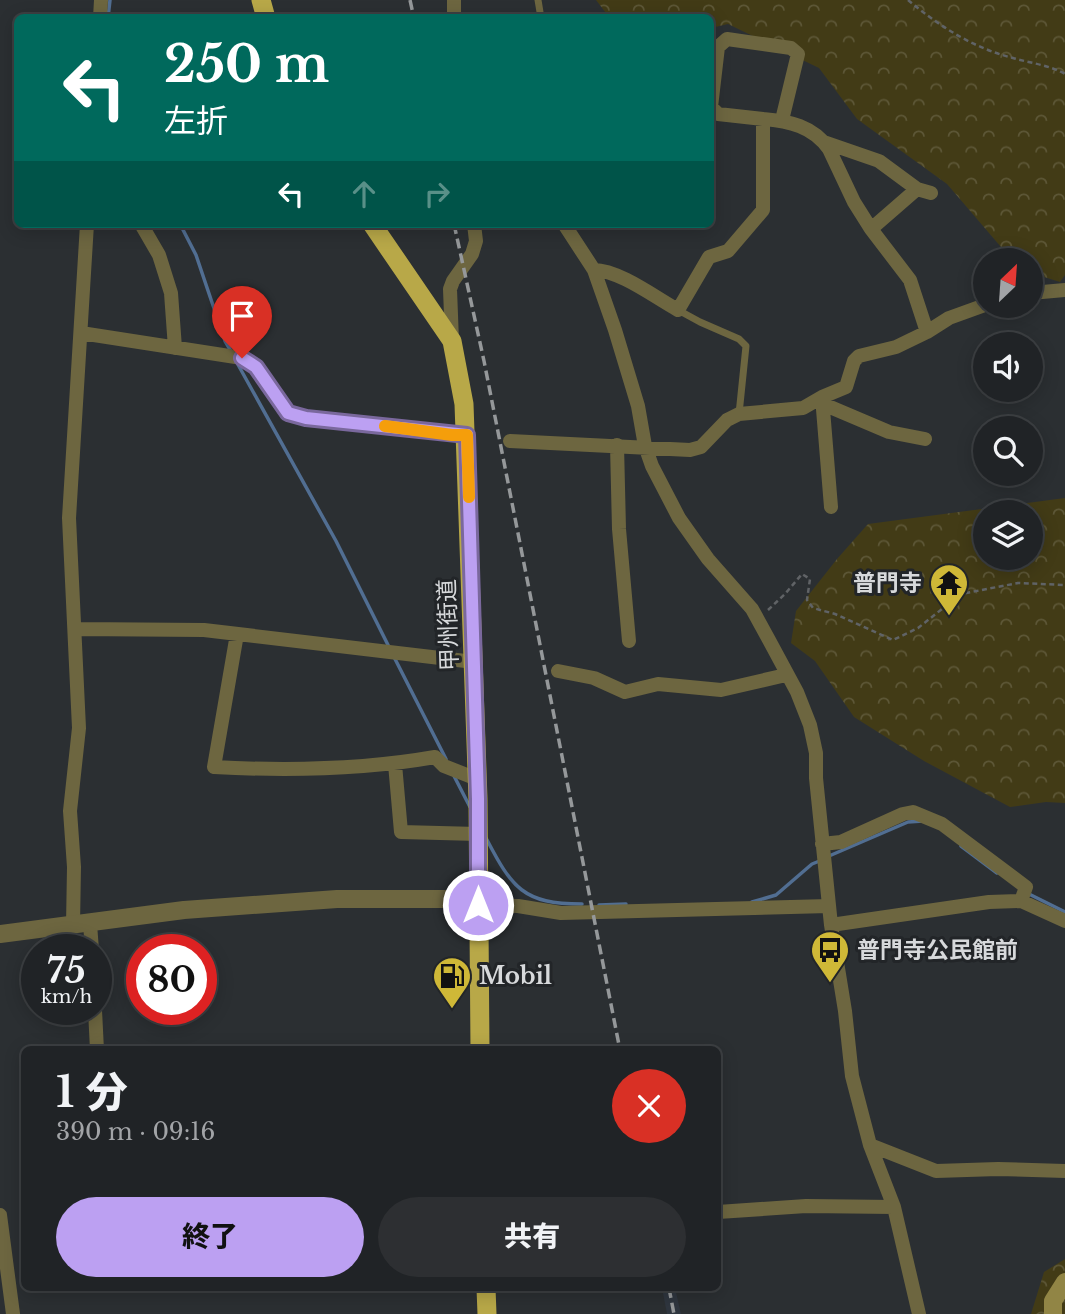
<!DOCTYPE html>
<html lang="ja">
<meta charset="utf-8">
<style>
body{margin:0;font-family:"Libre Baskerville","Noto Sans JP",serif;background:#2d2f32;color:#f1f3f6;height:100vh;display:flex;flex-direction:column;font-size:26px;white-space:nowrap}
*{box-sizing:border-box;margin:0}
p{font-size:23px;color:#a2a4a7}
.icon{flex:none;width:38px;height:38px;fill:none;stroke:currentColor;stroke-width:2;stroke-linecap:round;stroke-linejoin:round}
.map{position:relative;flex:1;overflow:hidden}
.sheet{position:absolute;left:21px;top:1046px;width:700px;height:245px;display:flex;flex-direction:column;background:#202326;border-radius:10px;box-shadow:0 4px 18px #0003,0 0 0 2px #3d4043}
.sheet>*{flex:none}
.banner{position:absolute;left:14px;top:14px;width:700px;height:214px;border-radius:10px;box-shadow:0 4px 18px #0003,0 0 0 2px #3d4043;background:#00695c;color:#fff;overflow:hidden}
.needle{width:46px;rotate:25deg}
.buttons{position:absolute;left:973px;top:248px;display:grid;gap:14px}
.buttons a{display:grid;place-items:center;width:70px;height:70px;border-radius:50%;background:#202326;box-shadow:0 4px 18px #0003,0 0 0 2px #3d4043;font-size:35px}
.speed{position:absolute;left:21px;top:934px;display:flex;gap:14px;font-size:35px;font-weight:700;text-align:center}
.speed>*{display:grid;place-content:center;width:91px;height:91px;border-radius:50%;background:#202326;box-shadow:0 4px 18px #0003,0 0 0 2px #3d4043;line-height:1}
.speed small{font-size:18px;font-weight:400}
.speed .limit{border:10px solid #d22;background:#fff;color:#111}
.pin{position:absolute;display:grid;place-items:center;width:60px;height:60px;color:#fff;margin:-72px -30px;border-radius:50% 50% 50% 0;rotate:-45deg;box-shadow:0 0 7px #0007}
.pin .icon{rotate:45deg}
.me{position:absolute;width:77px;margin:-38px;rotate:0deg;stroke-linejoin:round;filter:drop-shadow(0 0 5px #0008)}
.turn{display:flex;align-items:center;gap:24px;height:147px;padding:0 35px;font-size:32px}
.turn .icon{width:91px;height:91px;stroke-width:2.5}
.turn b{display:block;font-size:49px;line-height:60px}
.lanes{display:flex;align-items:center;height:66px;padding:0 35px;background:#0003;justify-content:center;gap:35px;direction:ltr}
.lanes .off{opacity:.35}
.round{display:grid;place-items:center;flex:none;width:74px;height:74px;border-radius:37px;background:#2d2f32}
.head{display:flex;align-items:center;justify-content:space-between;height:119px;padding:0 35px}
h1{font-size:42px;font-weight:800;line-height:52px}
.button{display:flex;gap:14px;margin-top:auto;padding:14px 35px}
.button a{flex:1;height:80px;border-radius:42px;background:#bca0f2;color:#111;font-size:28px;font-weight:800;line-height:80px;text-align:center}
.button a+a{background:#2d2f32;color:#f1f3f6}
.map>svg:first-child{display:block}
.built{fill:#2f363f}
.forest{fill:url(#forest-crowns);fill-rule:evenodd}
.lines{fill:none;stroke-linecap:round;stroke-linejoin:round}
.stream{stroke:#516e92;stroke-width:3.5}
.path{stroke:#606366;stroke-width:2.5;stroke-dasharray:5 3.5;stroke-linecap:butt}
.service{stroke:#6d6640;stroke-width:7}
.minor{stroke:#6d6640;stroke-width:14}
.tertiary{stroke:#6d6640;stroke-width:18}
.secondary{stroke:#918545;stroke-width:18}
.trunk{stroke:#b8a848;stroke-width:19}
.rail{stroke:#95989a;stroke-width:3.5;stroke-dasharray:10 5;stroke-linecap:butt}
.route-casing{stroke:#7a689d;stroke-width:18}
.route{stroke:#bca0f2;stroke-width:12}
.slow{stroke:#f59e0b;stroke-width:12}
.labels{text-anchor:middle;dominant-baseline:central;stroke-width:6;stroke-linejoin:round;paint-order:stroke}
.poi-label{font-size:23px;font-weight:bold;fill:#d7d9db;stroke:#222528;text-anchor:start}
.street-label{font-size:23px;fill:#d7d9db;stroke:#222528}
</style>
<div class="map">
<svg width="1065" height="1314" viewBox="0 0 1065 1314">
<defs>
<pattern id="forest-crowns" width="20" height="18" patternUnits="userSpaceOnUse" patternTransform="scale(1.75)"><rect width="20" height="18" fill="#423b16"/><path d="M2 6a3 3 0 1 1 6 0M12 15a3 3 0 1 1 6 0" fill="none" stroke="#5d5737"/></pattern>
</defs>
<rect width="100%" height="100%" fill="#2b2f32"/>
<path class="built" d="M662 1288H675L681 1314H667Z"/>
<path class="forest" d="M596 0H1065V275L1060 282 1031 273V261H1013L947 184 857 119 819 68 728 24 711 28 710 18 609 17Z
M1065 498V803L1046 802 1010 807 924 761 854 717 815 661 791 643 796 611 837 559 868 524ZM985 513H1031V558H985Z
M1065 1259V1314H1031L1044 1272Z"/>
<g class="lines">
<path class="stream" d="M108 18 110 0
M180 224 196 255 225 341 231 351
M236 361 336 541 389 647
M394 657 446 759
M454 776 470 807
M486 838C512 888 523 904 582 904
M961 846 997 873
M829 856 908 822 923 821
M1027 893 1065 912
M752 902 776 895 812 864 822 860
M599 905 626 904"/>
<path class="path" d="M908 0C939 26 973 48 1013 58 1030 63 1049 65 1065 74
M768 610 785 594 802 574 810 579 807 600 813 608 835 614 893 640 918 628 961 594 1018 583 1065 585"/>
<path class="service" d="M538 0 540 12
M678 310 700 322 739 339 746 346 739 414"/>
<path class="minor" d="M454 0V18
M100 18 101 0
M763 119 718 114 711 107 718 47 727 39 791 48 798 54 782 120
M824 142 879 161 917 189 931 193
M141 224 159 255 171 293 175 348
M564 224 594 270 615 330 638 406 645 446 652 466 679 518 708 559 752 609 769 640 797 692 810 725 816 753V778L831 925 845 1011 852 1076 870 1145 894 1207 919 1314
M871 229 917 189
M594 270C619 270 656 298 678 310L709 257 728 251 763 210V119C789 121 813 126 829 149L854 202 871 229 910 280 927 332
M1031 293 1065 290
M81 333 242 358 256 367 288 413 306 418 467 435
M452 341 450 289 453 281 472 254 476 241 474 224
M822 397 831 507
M823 404 889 432 925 439
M510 441 690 450 701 447 727 420 739 414 803 408 822 397 846 387 854 361 859 356 896 347 927 332 949 318 985 305
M617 445 619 529 629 641
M76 629 204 630 474 662
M237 634 214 767C288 771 361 770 435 757L444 766 477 779
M558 671 594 678 625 692 658 684 721 690 786 675
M395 764 401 832 478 834
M822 844 841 842 903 814 913 812 942 824 1026 887 1021 901
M478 905 518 906 561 913 829 906
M90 924 92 950
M73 925 74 867 70 811 79 728 69 518 87 224
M831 925 989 902 1021 901 1065 921
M95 1010 97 1050
M870 1145 936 1171 998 1169 1065 1171
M718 1212 806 1206 894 1207
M0 1215 13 1314"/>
<path class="tertiary" d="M0 934 184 910 337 899H477"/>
<path class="secondary" d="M1053 1314V1301L1065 1282"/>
<path class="trunk" d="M261 0 266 18
M372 224 452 341 464 404 478 799 480 1050
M486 1288 487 1314"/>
<path class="rail" d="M410 0 414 18
M454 224 484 361 620 1050
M669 1288 674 1314"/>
</g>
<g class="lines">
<defs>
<path id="route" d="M242 358 256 367 288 413 306 418 467 435 478 799V905"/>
</defs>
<use href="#route" class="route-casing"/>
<use href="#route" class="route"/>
<path class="slow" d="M385 426 452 435H467L469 497"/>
</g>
<defs>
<symbol id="temple-pin" viewBox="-11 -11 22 30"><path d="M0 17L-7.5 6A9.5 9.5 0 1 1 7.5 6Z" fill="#cfb837" stroke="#222528"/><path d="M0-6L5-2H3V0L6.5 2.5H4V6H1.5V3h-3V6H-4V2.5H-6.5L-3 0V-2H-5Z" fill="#111"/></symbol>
<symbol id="bus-pin" viewBox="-11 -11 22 30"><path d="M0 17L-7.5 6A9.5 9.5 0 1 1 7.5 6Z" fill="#cfb837" stroke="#222528"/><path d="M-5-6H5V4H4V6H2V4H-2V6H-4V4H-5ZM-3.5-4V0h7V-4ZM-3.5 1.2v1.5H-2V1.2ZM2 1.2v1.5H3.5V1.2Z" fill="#111"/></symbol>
<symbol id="fuel-pin" viewBox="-11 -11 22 30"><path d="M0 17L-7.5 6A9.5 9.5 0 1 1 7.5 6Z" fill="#cfb837" stroke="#222528"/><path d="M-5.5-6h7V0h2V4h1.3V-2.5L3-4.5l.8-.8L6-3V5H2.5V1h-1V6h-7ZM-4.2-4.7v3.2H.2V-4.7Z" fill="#111"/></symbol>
</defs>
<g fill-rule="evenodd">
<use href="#temple-pin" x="927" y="561" width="44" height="60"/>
<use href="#bus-pin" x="808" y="928" width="44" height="60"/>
<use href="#fuel-pin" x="430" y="954" width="44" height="60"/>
</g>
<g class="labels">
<g class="poi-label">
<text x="922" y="583" text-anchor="end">普門寺</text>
<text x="857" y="950">普門寺公民館前</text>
<text x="479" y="976">Mobil</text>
</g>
<g class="street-label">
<text transform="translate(448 625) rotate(-92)">甲州街道</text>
</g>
</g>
</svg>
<div class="buttons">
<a><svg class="needle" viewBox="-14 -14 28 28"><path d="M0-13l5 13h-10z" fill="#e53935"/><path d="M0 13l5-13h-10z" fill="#a2a4a7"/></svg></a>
<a><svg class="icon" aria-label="sound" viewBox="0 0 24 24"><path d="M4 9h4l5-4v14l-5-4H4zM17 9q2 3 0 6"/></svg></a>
<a><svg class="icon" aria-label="search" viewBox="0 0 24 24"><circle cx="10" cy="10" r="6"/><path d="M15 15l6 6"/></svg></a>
<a><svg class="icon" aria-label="layers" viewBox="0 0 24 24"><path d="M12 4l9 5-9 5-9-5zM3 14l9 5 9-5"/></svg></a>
</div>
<div class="speed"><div>75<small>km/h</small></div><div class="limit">80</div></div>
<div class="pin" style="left:242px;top:358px;background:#d93025"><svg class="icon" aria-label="arrive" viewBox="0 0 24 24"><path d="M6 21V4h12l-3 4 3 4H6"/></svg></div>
<svg class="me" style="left:478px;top:905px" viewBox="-20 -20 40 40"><circle r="17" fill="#bca0f2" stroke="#fff" stroke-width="3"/><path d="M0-11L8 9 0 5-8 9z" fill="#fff"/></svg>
<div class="banner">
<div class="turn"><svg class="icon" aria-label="left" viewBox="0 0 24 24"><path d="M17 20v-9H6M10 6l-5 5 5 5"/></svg><div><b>250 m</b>左折</div></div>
<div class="lanes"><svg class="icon" aria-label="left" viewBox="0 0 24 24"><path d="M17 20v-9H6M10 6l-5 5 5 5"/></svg><svg class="icon off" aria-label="ahead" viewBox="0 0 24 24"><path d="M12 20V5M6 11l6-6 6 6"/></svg><svg class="icon off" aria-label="right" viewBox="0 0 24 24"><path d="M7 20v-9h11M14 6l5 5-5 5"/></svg></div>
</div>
<section class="sheet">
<div class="head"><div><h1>1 分</h1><p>390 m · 09:16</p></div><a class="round" style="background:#d93025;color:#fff"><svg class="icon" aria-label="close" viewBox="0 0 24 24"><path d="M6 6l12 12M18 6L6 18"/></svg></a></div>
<div class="button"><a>終了</a><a>共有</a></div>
</section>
</div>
